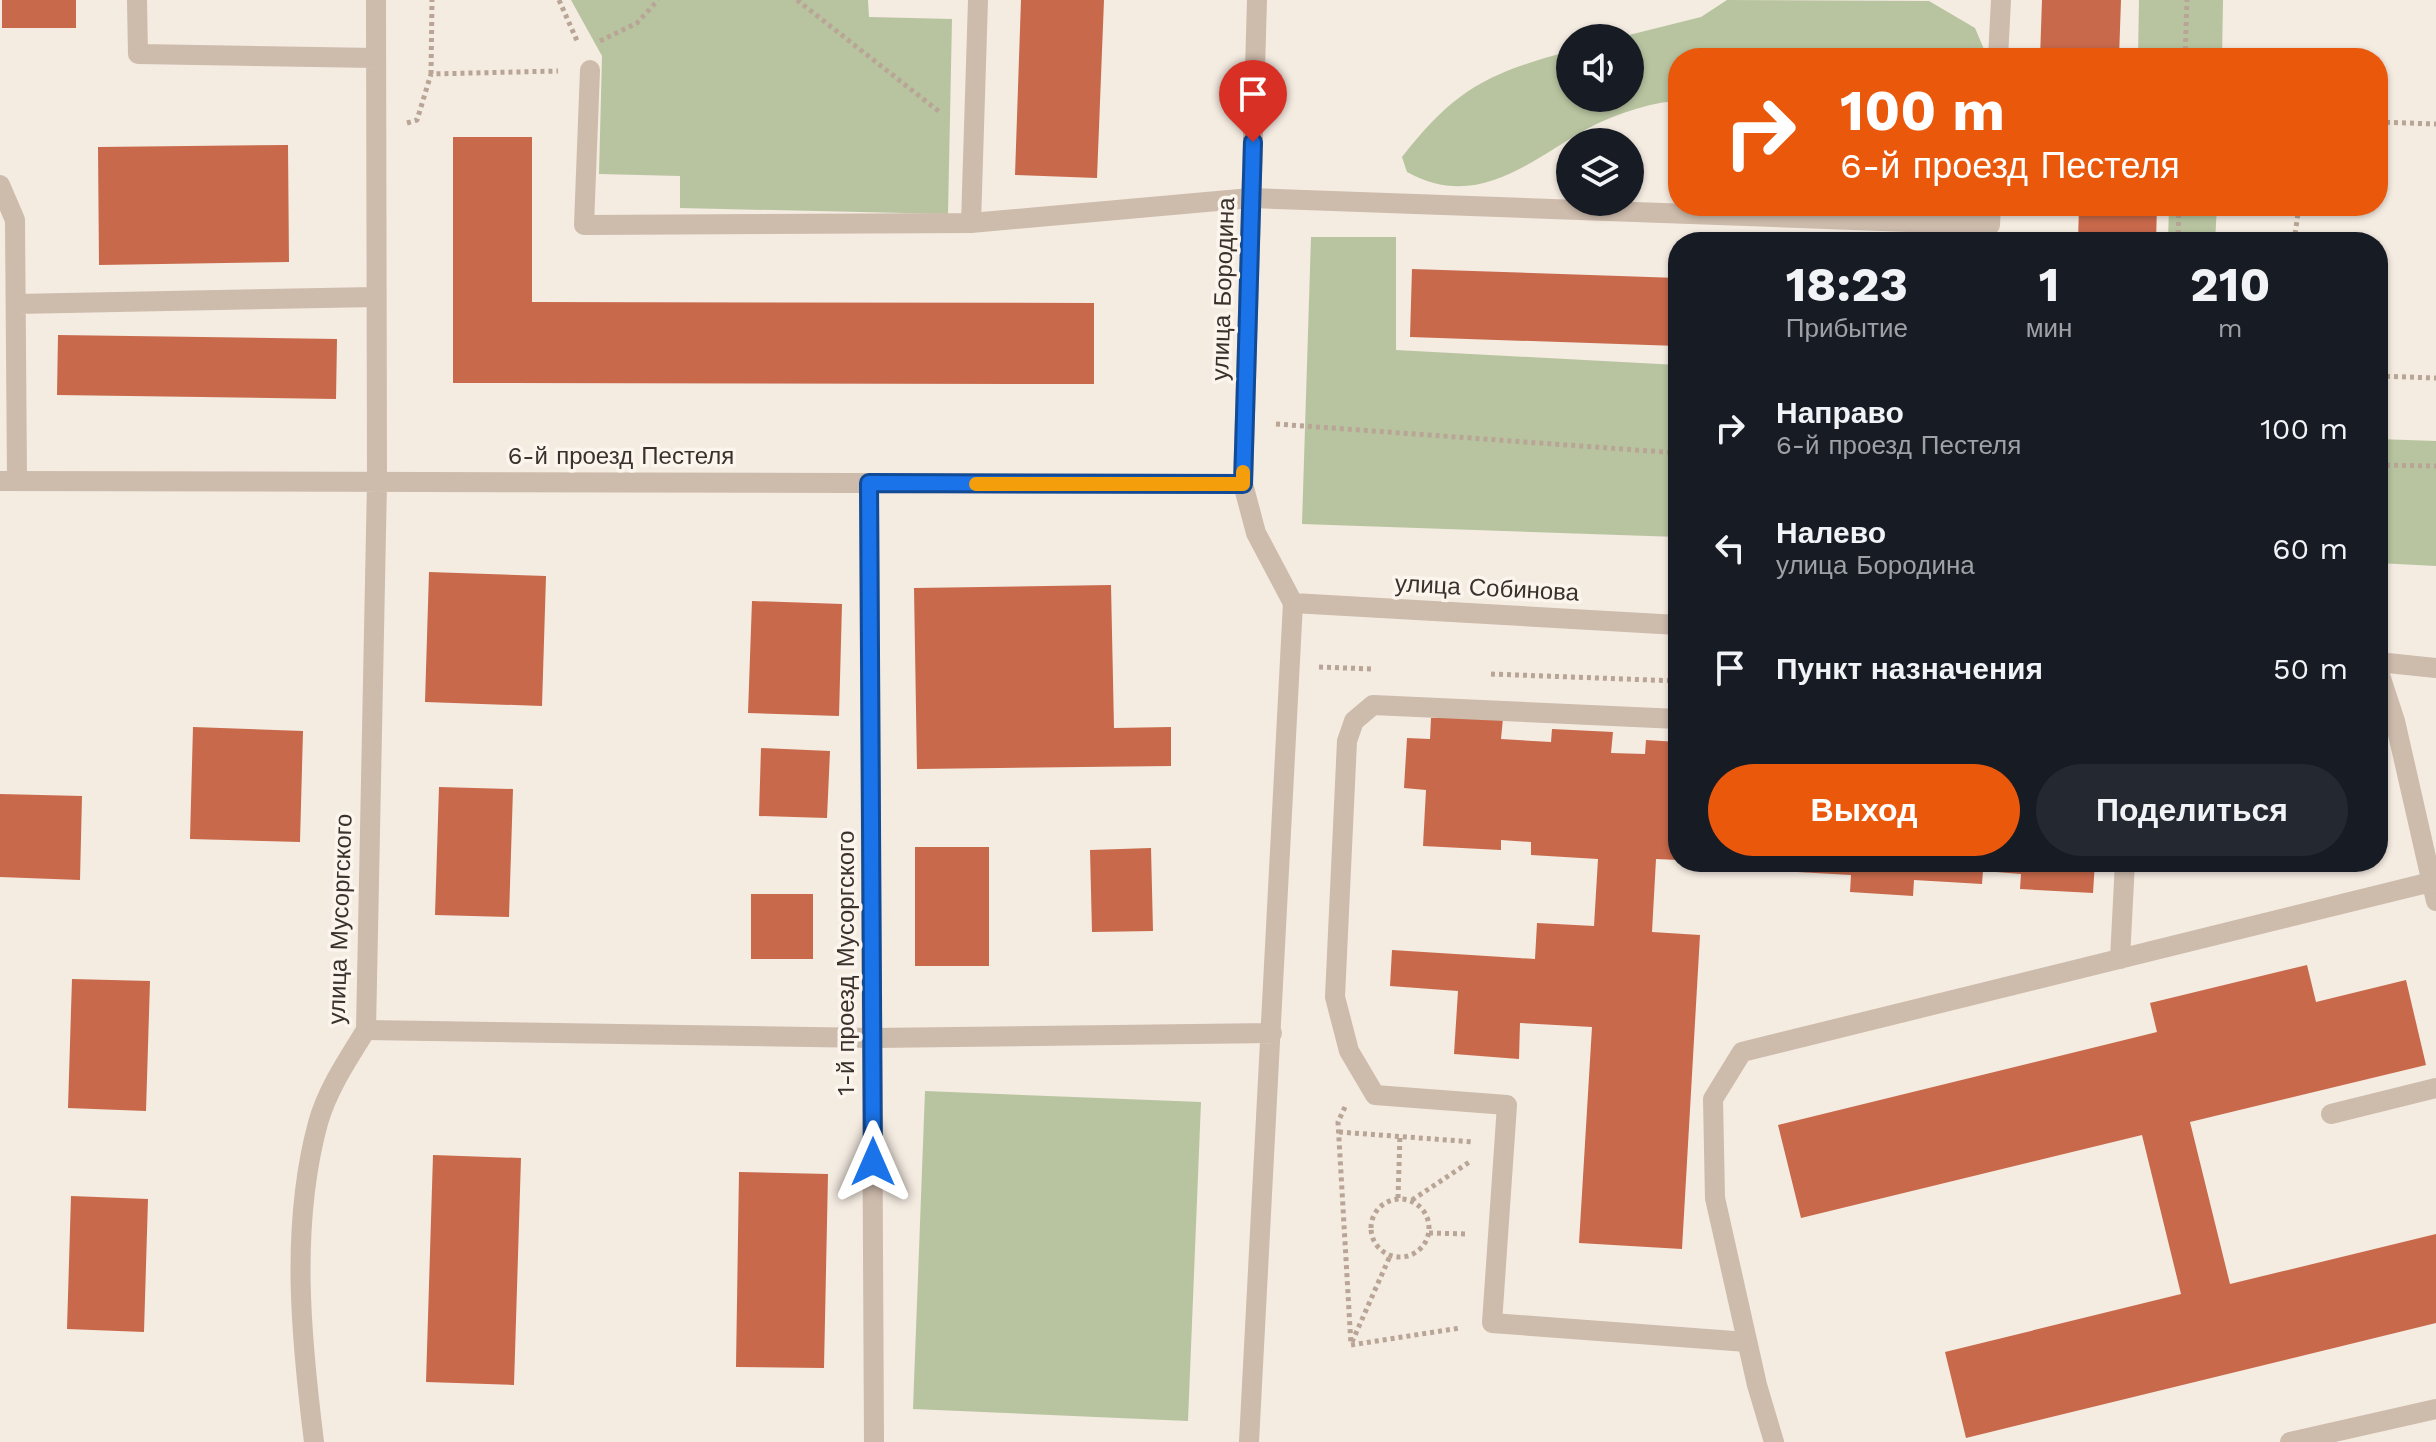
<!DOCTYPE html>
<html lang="ru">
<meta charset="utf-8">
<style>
body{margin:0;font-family:"Work Sans",sans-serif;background:#242831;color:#f1f3f6;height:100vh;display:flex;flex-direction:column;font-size:30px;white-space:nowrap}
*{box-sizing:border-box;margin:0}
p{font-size:26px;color:#9ea1a6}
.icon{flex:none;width:44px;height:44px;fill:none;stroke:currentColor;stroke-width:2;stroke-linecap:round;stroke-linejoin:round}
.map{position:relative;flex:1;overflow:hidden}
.drawer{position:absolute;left:1668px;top:232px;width:720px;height:640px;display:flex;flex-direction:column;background:#171b24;border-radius:32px;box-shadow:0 2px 6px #0004}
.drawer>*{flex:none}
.top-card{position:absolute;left:1668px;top:48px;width:720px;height:168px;border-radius:32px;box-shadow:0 2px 6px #0004;background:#ea580c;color:#fff;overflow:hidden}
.fabs{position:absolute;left:1556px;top:24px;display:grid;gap:16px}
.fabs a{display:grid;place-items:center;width:88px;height:88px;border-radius:50%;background:#171b24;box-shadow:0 2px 6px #0004;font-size:40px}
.pin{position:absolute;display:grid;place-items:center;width:68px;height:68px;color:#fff;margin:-82px -34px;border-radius:50% 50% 50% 0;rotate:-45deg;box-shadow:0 0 8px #0007}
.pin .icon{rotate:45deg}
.me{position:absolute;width:88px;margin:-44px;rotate:0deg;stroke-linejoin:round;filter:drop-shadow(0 0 6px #0008)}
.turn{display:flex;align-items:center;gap:28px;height:168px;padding:0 40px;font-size:36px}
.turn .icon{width:104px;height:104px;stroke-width:2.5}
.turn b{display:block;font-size:56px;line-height:68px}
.eta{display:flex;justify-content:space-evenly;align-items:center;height:136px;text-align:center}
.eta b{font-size:48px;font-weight:700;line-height:56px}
.button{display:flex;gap:16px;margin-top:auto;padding:16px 40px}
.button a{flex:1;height:92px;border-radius:48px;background:#ea580c;color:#fff;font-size:32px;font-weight:700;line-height:92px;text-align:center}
.button a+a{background:#242831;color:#f1f3f6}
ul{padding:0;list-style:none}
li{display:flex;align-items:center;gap:24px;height:120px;padding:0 40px}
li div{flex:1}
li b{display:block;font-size:30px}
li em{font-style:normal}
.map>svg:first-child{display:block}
.green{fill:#b8c4a0}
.building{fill:#c8694b}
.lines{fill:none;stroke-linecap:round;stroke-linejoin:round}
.path{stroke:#b9a596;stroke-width:5;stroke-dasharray:4 4;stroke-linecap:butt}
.lane{stroke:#cdbbac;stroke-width:20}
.street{stroke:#cdbbac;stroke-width:20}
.route-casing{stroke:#114b97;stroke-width:20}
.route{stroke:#1a73e8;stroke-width:14}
.slow{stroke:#f59e0b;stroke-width:14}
.labels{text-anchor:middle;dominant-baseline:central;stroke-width:7;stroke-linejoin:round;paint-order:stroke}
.street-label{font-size:24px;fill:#3b302b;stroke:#fbf5ee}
</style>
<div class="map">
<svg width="2436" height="1442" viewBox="0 0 2436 1442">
<rect width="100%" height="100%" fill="#f4ebe1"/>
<path class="green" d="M571 0H868L869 17 952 19 948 214 680 208V176L599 174 602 56Z
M1727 0 1929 1 1975 28 1986 54 1983 58H1678V101C1650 102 1610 116 1585 130 1526 164 1476 210 1407 172L1402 157C1455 89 1488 73 1570 51V98H1630V38H1617L1701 17Z
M2139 0H2223L2222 58H2138Z
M2169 206H2217L2215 242H2168Z
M1311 237H1396V350L1678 365V537L1302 524Z
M2378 439 2436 441V566L2378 563Z
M925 1091 1201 1102 1188 1421 913 1409Z"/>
<path class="building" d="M2 0H76V28H2Z
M1021 0H1104L1097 178 1015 175Z
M2042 0H2121L2119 58H2040Z
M453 137H532V302L1094 303V384L453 383Z
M288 145 289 262 99 265 98 147Z
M2079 206H2157L2156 242H2078Z
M1412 269 1678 278V346L1410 337Z
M58 335 337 339 336 399 57 395Z
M429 572 546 576 542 706 425 702Z
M1111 585 1114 728 1171 727V766L917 769 914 588Z
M752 601 842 604 839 716 748 713Z
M1431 718H1503L1501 739 1551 742 1552 729 1613 732 1611 753 1645 754 1646 740 1678 742V860L1656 859 1652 932 1700 935 1682 1249 1579 1243 1592 1027 1520 1023 1519 1059 1454 1054 1458 991 1390 986 1392 950 1535 959 1537 923 1594 926 1598 859 1531 855V842L1501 840V850L1423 846 1426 790 1404 788 1407 738 1430 739Z
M193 727 303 731 300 842 190 839Z
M761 748 830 751 827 818 759 816Z
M439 787 513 789 509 917 435 915Z
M0 794 82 796 80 880 0 877Z
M915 847H989V966H915Z
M1151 848 1153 931 1092 932 1090 850Z
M1780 862H2095L2093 893 2020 889 2021 874 1983 871 1982 884 1914 880 1913 896 1850 892 1851 875 1779 871Z
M751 894H813V959H751Z
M2307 965 2316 1002 2406 980 2426 1065 2190 1122 2230 1284 2436 1234V1323L1966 1438 1945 1352 2181 1294 2142 1135 1801 1218 1778 1125 2157 1032 2150 1003Z
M72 979 150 981 146 1111 68 1108Z
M433 1155 521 1158 514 1385 426 1382Z
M739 1172 828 1174 824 1368 736 1367Z
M71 1196 148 1199 144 1332 67 1329Z"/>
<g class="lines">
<path class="path" d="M559 0 578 43
M797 0 941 113
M600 41 637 23 658 0
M2185 58 2187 0
M431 74 432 0
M2378 122 2436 124
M407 123 417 120 431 74 558 71
M2178 242 2179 206
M2294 242 2299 206
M2378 376 2436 378
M1276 424 1678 453
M2378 465 2436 466
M1319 667 1373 669
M1491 674 1678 681
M1345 1107 1338 1122 1351 1345 1460 1328
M1339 1132 1474 1142
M1398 1198 1400 1135
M1371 1228a29 29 0 1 1 58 0a29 29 0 1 1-58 0Z
M1412 1200 1471 1161
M1429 1233 1468 1234
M1352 1342 1390 1256"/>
<path class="lane" d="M137 0 138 54 376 58
M376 0 377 482
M1998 58 2001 0
M590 70 584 225 971 223 1251 198 1990 225 1991 206
M0 185 15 220 17 480
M971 223 978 0
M16 304 375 297
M2378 669 2395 721 2436 901
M1678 719 1373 705 1354 721 1347 741 1335 997 1349 1051 1375 1095 1507 1105 1492 1323 1747 1342
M2120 959 2125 862
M366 1030 873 1038 1272 1033
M2331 1114 2436 1088
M1249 1442 1293 603
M1774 1442 1757 1385 1715 1198 1713 1099 1742 1052 2431 882
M2290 1442 2436 1409"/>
<path class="street" d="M1257 0 1243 484 1256 533 1293 603 1678 625
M0 481 1243 484
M869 483 874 1442
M2378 662 2436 668
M314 1442C301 1338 290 1226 318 1123 327 1090 348 1059 366 1030L377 482"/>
</g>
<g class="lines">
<defs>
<path id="route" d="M873 1162 869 483 1243 484 1253 142"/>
</defs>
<use href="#route" class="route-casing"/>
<use href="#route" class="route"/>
<path class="slow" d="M976 484H1243V472"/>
</g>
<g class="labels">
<g class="street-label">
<text transform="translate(1223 289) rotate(-88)">улица Бородина</text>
<text x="621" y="456">6-й проезд Пестеля</text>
<text transform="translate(1487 588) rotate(3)">улица Собинова</text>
<text transform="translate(340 919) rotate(-88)">улица Мусоргского</text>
<text transform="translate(846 963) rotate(-90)">1-й проезд Мусоргского</text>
</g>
</g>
</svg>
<div class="fabs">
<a><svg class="icon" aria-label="sound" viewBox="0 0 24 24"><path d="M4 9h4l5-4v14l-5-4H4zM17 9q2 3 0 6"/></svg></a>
<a><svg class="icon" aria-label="layers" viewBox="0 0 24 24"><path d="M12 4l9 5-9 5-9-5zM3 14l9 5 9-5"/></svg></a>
</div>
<div class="pin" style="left:1253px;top:142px;background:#d93025"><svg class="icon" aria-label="arrive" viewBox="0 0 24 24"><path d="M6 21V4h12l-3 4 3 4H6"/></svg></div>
<svg class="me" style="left:873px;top:1162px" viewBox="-20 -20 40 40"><path d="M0-17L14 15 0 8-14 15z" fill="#1a73e8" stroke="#fff" stroke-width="4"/></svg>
<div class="top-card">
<div class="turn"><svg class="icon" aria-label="right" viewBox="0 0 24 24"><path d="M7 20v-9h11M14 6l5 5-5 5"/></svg><div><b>100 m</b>6-й проезд Пестеля</div></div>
</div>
<section class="drawer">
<div class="eta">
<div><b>18:23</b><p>Прибытие</p></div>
<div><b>1</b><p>мин</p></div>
<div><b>210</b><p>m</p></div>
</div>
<ul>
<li><svg class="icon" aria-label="right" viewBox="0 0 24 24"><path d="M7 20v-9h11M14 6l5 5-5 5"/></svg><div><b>Направо</b><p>6-й проезд Пестеля</p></div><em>100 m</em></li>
<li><svg class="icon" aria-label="left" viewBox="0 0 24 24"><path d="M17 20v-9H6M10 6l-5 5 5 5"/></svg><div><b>Налево</b><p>улица Бородина</p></div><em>60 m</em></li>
<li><svg class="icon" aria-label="arrive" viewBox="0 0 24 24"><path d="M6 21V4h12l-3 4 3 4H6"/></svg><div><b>Пункт назначения</b></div><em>50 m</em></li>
</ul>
<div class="button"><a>Выход</a><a>Поделиться</a></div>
</section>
</div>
